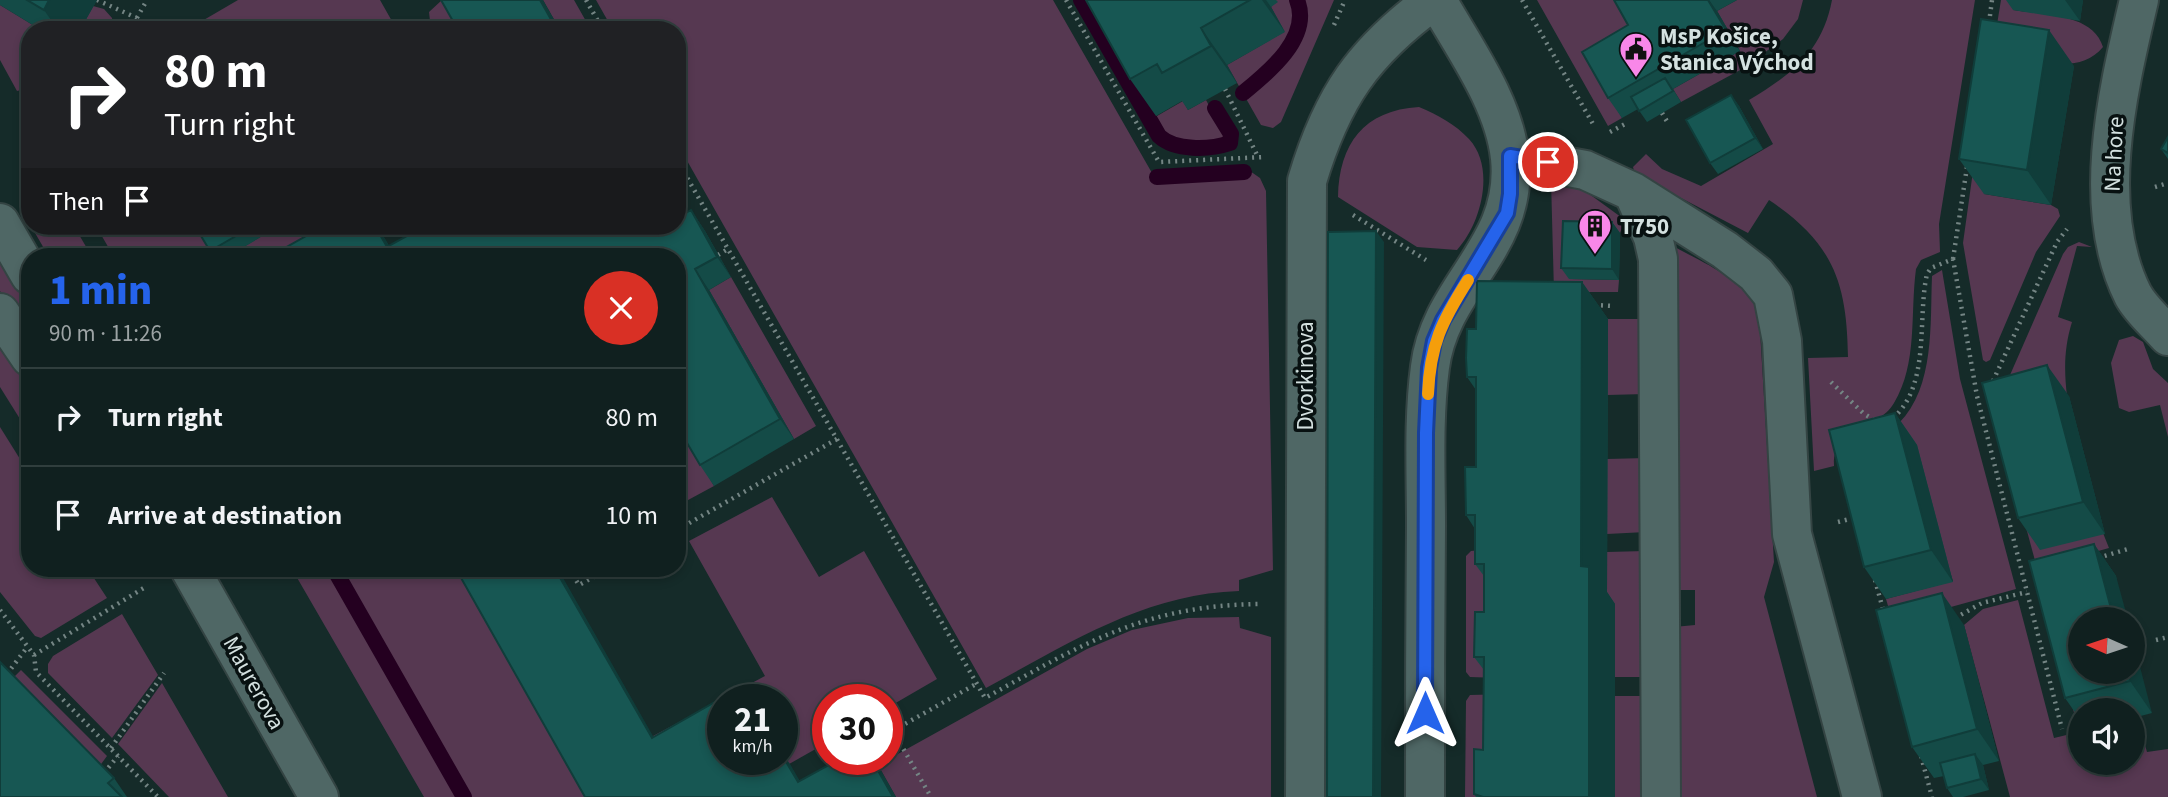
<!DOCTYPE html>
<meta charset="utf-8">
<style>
body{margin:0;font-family:"Source Sans 3",sans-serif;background:#192828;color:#f1f3f6;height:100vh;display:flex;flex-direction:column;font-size:26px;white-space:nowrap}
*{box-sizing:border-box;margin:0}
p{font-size:23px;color:#9ca3a4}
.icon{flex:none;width:38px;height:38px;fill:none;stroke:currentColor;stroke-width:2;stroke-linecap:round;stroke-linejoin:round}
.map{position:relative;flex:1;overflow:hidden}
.drawer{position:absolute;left:21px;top:248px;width:665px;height:329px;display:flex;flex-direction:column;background:#10201f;border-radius:28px;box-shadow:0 4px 10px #0003,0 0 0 2px #303e3d}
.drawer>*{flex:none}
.top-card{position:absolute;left:21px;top:21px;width:665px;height:214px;border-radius:28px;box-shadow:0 4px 10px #0003,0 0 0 2px #303e3d;background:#202124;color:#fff;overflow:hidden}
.needle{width:46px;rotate:273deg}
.fabs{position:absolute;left:2068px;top:607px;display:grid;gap:14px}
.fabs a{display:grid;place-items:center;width:77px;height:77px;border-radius:50%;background:#10201f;box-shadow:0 4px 10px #0003,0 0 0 2px #303e3d;font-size:35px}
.speed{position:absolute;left:707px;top:684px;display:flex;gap:14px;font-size:35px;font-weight:700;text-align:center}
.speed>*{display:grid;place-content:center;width:91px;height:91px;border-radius:50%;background:#10201f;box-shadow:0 4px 10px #0003,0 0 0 2px #303e3d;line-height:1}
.speed small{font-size:18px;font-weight:400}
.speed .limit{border:10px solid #d22;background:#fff;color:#111}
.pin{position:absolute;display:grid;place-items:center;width:60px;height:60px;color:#fff;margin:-30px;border:4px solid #fff;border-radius:50%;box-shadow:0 2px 7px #0007}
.me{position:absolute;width:77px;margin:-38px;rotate:0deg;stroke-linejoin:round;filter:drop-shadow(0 0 5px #0008)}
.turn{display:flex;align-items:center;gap:24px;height:147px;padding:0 28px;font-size:32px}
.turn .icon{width:91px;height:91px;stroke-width:2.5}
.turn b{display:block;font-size:49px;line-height:60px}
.then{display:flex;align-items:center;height:66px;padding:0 28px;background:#0003;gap:14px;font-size:26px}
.round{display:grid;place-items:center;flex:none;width:74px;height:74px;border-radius:37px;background:#192828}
.head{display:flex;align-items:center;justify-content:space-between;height:119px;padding:0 28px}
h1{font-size:42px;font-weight:800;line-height:52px;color:#2563eb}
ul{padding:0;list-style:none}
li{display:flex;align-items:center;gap:21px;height:98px;padding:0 28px;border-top:2px solid #303e3d}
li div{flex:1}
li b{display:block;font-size:26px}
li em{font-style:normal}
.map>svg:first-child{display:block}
.green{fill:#563851}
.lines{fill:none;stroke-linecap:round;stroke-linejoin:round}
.stream{stroke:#240020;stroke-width:16}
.street-casing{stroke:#344443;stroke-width:42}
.path{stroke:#748584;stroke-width:4.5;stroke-dasharray:2 5;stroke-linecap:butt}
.street{stroke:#4f6765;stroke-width:38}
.wall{fill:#144b47}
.shaded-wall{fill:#103d3a}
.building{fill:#175753;stroke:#103d3a;stroke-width:2}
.route-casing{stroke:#184099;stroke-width:18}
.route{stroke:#2563eb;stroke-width:12}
.slow{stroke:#f59e0b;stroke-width:12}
.labels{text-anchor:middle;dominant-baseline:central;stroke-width:7;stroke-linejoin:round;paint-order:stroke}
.poi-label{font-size:23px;font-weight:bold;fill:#d4e1e0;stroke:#081111;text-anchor:start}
.street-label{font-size:23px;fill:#d4e1e0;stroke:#081111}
</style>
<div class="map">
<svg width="2168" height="797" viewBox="0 0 2168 797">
<rect width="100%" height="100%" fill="#152b29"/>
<path class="green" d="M238 0H380L397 30H198L202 21Z
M442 0 460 30H431L429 12Z
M543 0H574L591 30H560Z
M596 0H1053L1152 173 1247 169 1260 178 1266 191 1273 570 1239 580V591C1144 594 1068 644 986 688L677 143V30H613Z
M1085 0H1091L1157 116 1183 101 1188 110 1206 100 1228 141C1196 146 1176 147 1154 121Z
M1276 0H1334L1281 122 1273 128 1261 125 1227 65 1284 32 1271 7Z
M1537 0H1617L1643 45 1596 73 1622 118 1608 126Z
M1737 0H1803L1798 19 1783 39 1742 69 1681 102 1673 89 1740 51 1717 11Z
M1832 0H1975L1939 224 1940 252 1921 260 1916 269C1910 314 1918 363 1894 403 1877 432 1833 422 1834 466L1814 471 1808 358 1848 357C1847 282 1833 243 1769 200L1748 233 1635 174 1633 167 1646 154 1662 169 1701 186 1773 144 1749 100C1792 74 1822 52 1832 0Z
M2001 0H2015L2013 10C2043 15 2093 13 2103 47 2079 76 2039 60 2007 55L1982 116Z
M0 5 41 30H30V88L17 91 0 60Z
M93 6 104 9 112 18 113 30H80Z
M1419 107C1438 115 1455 124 1469 139 1496 168 1481 224 1457 250L1417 247 1338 197C1339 144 1364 110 1419 107Z
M1979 128 1984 194 2051 205 2058 209 2060 216 2036 252 1990 360 1986 362 1983 360 1963 243Z
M29 148H30V224C13 195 20 178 29 148Z
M1551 180 1581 188 1625 220 1620 233 1571 232 1569 279 1619 280 1618 292H1554Z
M31 226H74L92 257H49Z
M96 226H196L215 257H114Z
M261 226H363L319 257H227L265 234Z
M2079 242 2092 247 2077 246 2058 317 2072 322C2064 348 2064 370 2067 396L1996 407 2063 254 2068 247Z
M1671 245C1703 263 1744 278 1759 314L1774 562 1764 597 1817 797H1677L1674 627 1695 625V590H1675Z
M0 259 30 308V336L0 291Z
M1942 270 1960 379 2016 589 1893 623 1886 599 1953 581 1899 423C1935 387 1930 323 1932 276Z
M731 277 816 426 794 439 709 290Z
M1608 319H1645L1646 394 1607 395Z
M0 332 30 377V435L0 387Z
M2133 336 2143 342 2153 369 2168 383V437L2160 405 2129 412 2119 408 2111 363 2119 340Z
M677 421 714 486 677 506Z
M0 427 30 475V569H88L107 598 41 638 35 636 0 592Z
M1646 458V532L1607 534V459Z
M2017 494 2103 533 2109 548 2037 568Z
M772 497 819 577 864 551 937 679 887 708V700H828V742L775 772 782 760V700H723L666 759 653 736 765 676 689 541Z
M1492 549 1500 678 1470 677 1466 672V556L1471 551Z
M1645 551 1646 677H1615L1607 604V552Z
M292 569H459L588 797H424Z
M2018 600 2054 738 2079 732 2064 674 2081 710V763H2133V718L2137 717 2147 752 2168 749V797H2010L1964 625 1983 609Z
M122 614 158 675 112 738 48 673V664L53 656Z
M1239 617 1240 628 1271 637V797H896L878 765 1087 649 1132 630 1188 618Z
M21 670 107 756 96 771 9 682Z
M162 683 228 797H169L118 744Z
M1510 694 1500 797H1465L1466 701 1470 695Z
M1615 696H1647L1648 797H1614Z"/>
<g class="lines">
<path class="stream" d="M1081 0 1159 136C1175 151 1209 150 1230 143L1231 134 1215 108
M1243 93C1269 72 1312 37 1297 0
M1157 177 1244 172
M334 569 464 797"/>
<defs>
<path id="street" d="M2139 0C2118 90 2089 207 2133 295 2141 310 2157 323 2168 336
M1510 156 1585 170 1633 192 1725 250 1756 274 1773 295 1782 341 1792 534 1862 797
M1633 192 1653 237 1658 259 1661 797
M0 223 30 275
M0 313 30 357
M190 569 319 797
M1305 797 1307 181C1332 97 1363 52 1434 0
M1425 797C1425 707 1425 616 1426 526 1426 473 1423 419 1430 367 1440 285 1519 248 1510 158 1504 102 1464 48 1437 0"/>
</defs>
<use href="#street" class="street-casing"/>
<path class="path" d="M97 0 137 18
M586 0 603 30
M1066 0 1159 162 1265 157
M1522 0 1593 124
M173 22 177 30
M1989 23 1992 0
M1334 25 1345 0
M130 30 147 0
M1225 89 1258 157
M1662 113 1668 123
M1610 132 1625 124
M677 160 985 698C1083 644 1145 605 1261 604
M2155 187 2168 183
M1353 215 1426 260
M718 255 728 249
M1953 259 1967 167
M1594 305 1613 306
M1993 381 2057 242 2067 229
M1831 382 1863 413 1877 422
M1893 418C1931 385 1917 317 1927 274L1931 268 1953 259 1977 396 2062 729
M1838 522 1857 517
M677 530 837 439
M2098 558 2131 548
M569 569 579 585 608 569
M1875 580 1884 613
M0 610 34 655 36 672 158 797
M1955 618 1982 603 2027 592
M2156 640 2168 637
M34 655 147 586
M7 674 28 646
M893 731 931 797
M887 734 976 684
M111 748 164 673
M1921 756 1932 797
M104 773 118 756"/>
<use href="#street" class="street"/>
</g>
<path class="wall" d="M0 0H97L80 30H41L0 5Z
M1086 0H1276L1278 2 1271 7 1285 32 1227 65 1237 83 1188 110 1182 101 1156 116 1130 79Z
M1614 0H1737L1717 11 1740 51 1673 89 1681 102 1647 122 1638 109 1622 118 1608 98 1628 25Z
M2006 0H2083L2080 21 2013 10Z
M2074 66 2051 205 1984 194 1959 159Z
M1731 95 1739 106 1763 149 1718 174 1710 163Z
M2168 137V159L2161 149Z
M691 210 705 231 731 277 709 290 794 439 714 486 700 465 677 257H278L324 226H377L389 246 677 226Z
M1612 222 1620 233 1619 280 1569 279 1561 268Z
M195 226H261L266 234 227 257H215Z
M1582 282 1608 319 1607 592 1615 604V797H1476L1474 794 1483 750 1484 670 1474 657 1484 612V576L1475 564V529L1466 515 1476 467V390L1467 377 1476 329Z
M2069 396 2105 534 2040 550 2018 518Z
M1895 413 1917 445 1953 582 1886 599 1864 567Z
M2094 544 2116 576 2133 672 2152 713 2133 718V710H2081V721L2065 698Z
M1964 625 1999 761 1983 765 1989 790 1963 797H1953L1947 788 1944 776 1934 778 1912 747Z
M114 778 127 797H0Z"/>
<path class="shaded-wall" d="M49 0H97L80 30H58L44 10Z
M540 0H543L560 30H557Z
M1262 0H1266L1271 7 1285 32Z
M1708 0H1709L1717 11 1740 51 1726 30Z
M2065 0H2083L2080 21Z
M1201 28 1227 65 1237 83 1211 46Z
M2049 30 2074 66 2051 205 2027 170Z
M1731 95 1739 106 1763 149 1755 138Z
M691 210 705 231 731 277 717 257Z
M1612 222 1620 233 1619 280 1612 269Z
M375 226H377L381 232 396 257 387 247Z
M1376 231 1384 242 1381 797H1373Z
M695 269 709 290 794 439 780 419Z
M1582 282 1608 319 1607 592 1615 604V797H1589L1581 566Z
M2047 365 2069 396 2105 534 2083 502Z
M1895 413 1917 445 1953 582 1931 550Z
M2094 544 2116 576 2128 620H2114Z
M555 569H558L666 759 652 738Z
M1942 593 1964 625 1999 761 1977 729Z
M2133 640 2152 713 2130 681 2128 672H2133Z
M782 753 790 764 809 797 798 782 782 755Z
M1975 754 1983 765 1989 790 1981 779Z
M872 760H874L878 765 896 797H893Z"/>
<path class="building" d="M27 0H49L44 10Z
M441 0H540L557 30H458Z
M1086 0H1250L1201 28 1211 46 1162 73 1157 64 1130 79Z
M1614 0H1708L1726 30 1608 98 1582 52 1628 25Z
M1981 19 2049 30 2027 170 1959 159Z
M1665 78 1673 91 1639 111 1631 97Z
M1731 95 1755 138 1710 163 1686 120Z
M2168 137V153L2161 149Z
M691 210 717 257 695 269 780 419 700 465 677 426V257H278L276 253 324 226H375L387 247 425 226H677V218Z
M1563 221 1612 222V269L1561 268Z
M195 226H253L210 251Z
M1376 231 1373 797H1327L1328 232Z
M1477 281 1582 282 1581 566 1589 567V797H1483L1474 794V749L1483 750 1484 657H1474L1475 612H1484V564H1475V515H1466L1465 467H1476V377H1467L1466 358 1467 329H1476Z
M2047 365 2083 502 2018 518 1982 383Z
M1895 413 1931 550 1864 567 1829 430Z
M2094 544 2114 620H2081V672H2128L2130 681 2065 698 2029 561Z
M456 569H555L652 738 729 694 732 700H723V760H782V755L798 782 838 760H872L893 797H585Z
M1942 593 1977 729 1912 747 1876 610Z
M0 662 114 778 108 783 122 797H0Z
M1975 754 1981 779 1947 788 1940 763Z"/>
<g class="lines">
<defs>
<path id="route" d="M1425 713 1426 433 1429 368 1434 341 1443 320 1507 213 1510 194V156L1548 162"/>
</defs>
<use href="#route" class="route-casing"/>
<use href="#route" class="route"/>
<path class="slow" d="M1428 394C1430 345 1442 321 1468 280"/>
</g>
<defs>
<symbol id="civic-pin" viewBox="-11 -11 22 30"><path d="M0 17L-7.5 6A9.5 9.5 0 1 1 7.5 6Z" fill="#f987e9" stroke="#081111"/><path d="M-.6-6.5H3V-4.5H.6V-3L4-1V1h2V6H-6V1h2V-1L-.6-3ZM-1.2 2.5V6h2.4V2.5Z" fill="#111"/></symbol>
<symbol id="building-pin" viewBox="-11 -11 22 30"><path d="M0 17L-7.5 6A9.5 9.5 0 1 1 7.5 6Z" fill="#f987e9" stroke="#081111"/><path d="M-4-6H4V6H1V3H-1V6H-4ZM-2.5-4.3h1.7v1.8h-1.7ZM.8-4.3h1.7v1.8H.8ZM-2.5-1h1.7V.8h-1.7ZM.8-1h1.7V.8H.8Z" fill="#111"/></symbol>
</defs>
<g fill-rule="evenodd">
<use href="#civic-pin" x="1617" y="30" width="38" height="52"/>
<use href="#building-pin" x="1576" y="207" width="38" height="52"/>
</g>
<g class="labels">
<g class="poi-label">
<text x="1660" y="36">MsP Košice,<tspan x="1660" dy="26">Stanica Východ</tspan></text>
<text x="1620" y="226">T750</text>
</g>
<g class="street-label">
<text transform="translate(2114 154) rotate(-87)">Na hore</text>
<text transform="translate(1305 376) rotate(-90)">Dvorkinova</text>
<text transform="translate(254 683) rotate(61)">Maurerova</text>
</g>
</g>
</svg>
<div class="fabs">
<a><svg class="needle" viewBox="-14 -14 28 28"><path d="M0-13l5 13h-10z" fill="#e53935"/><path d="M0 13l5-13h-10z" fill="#9ca3a4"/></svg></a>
<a><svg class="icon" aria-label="sound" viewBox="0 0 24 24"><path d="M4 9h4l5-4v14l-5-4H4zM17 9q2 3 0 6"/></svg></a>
</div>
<div class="speed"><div>21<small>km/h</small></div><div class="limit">30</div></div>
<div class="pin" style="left:1548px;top:162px;background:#d93025"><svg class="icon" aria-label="arrive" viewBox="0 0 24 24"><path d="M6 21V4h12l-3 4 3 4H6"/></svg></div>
<svg class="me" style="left:1425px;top:713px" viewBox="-20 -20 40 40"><path d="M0-17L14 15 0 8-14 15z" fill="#2563eb" stroke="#fff" stroke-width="4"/></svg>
<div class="top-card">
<div class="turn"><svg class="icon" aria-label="right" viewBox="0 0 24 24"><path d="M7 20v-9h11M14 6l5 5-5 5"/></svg><div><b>80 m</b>Turn right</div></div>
<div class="then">Then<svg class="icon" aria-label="arrive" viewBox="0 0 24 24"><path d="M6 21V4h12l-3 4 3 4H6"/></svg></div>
</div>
<section class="drawer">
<div class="head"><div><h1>1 min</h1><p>90 m · 11:26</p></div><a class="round" style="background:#d93025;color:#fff"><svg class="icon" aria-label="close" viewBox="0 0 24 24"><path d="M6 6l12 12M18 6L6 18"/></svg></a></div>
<ul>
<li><svg class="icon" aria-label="right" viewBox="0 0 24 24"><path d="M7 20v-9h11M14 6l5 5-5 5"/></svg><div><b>Turn right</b></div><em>80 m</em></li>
<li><svg class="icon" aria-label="arrive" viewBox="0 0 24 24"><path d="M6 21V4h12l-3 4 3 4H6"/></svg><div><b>Arrive at destination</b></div><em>10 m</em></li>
</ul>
</section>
</div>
